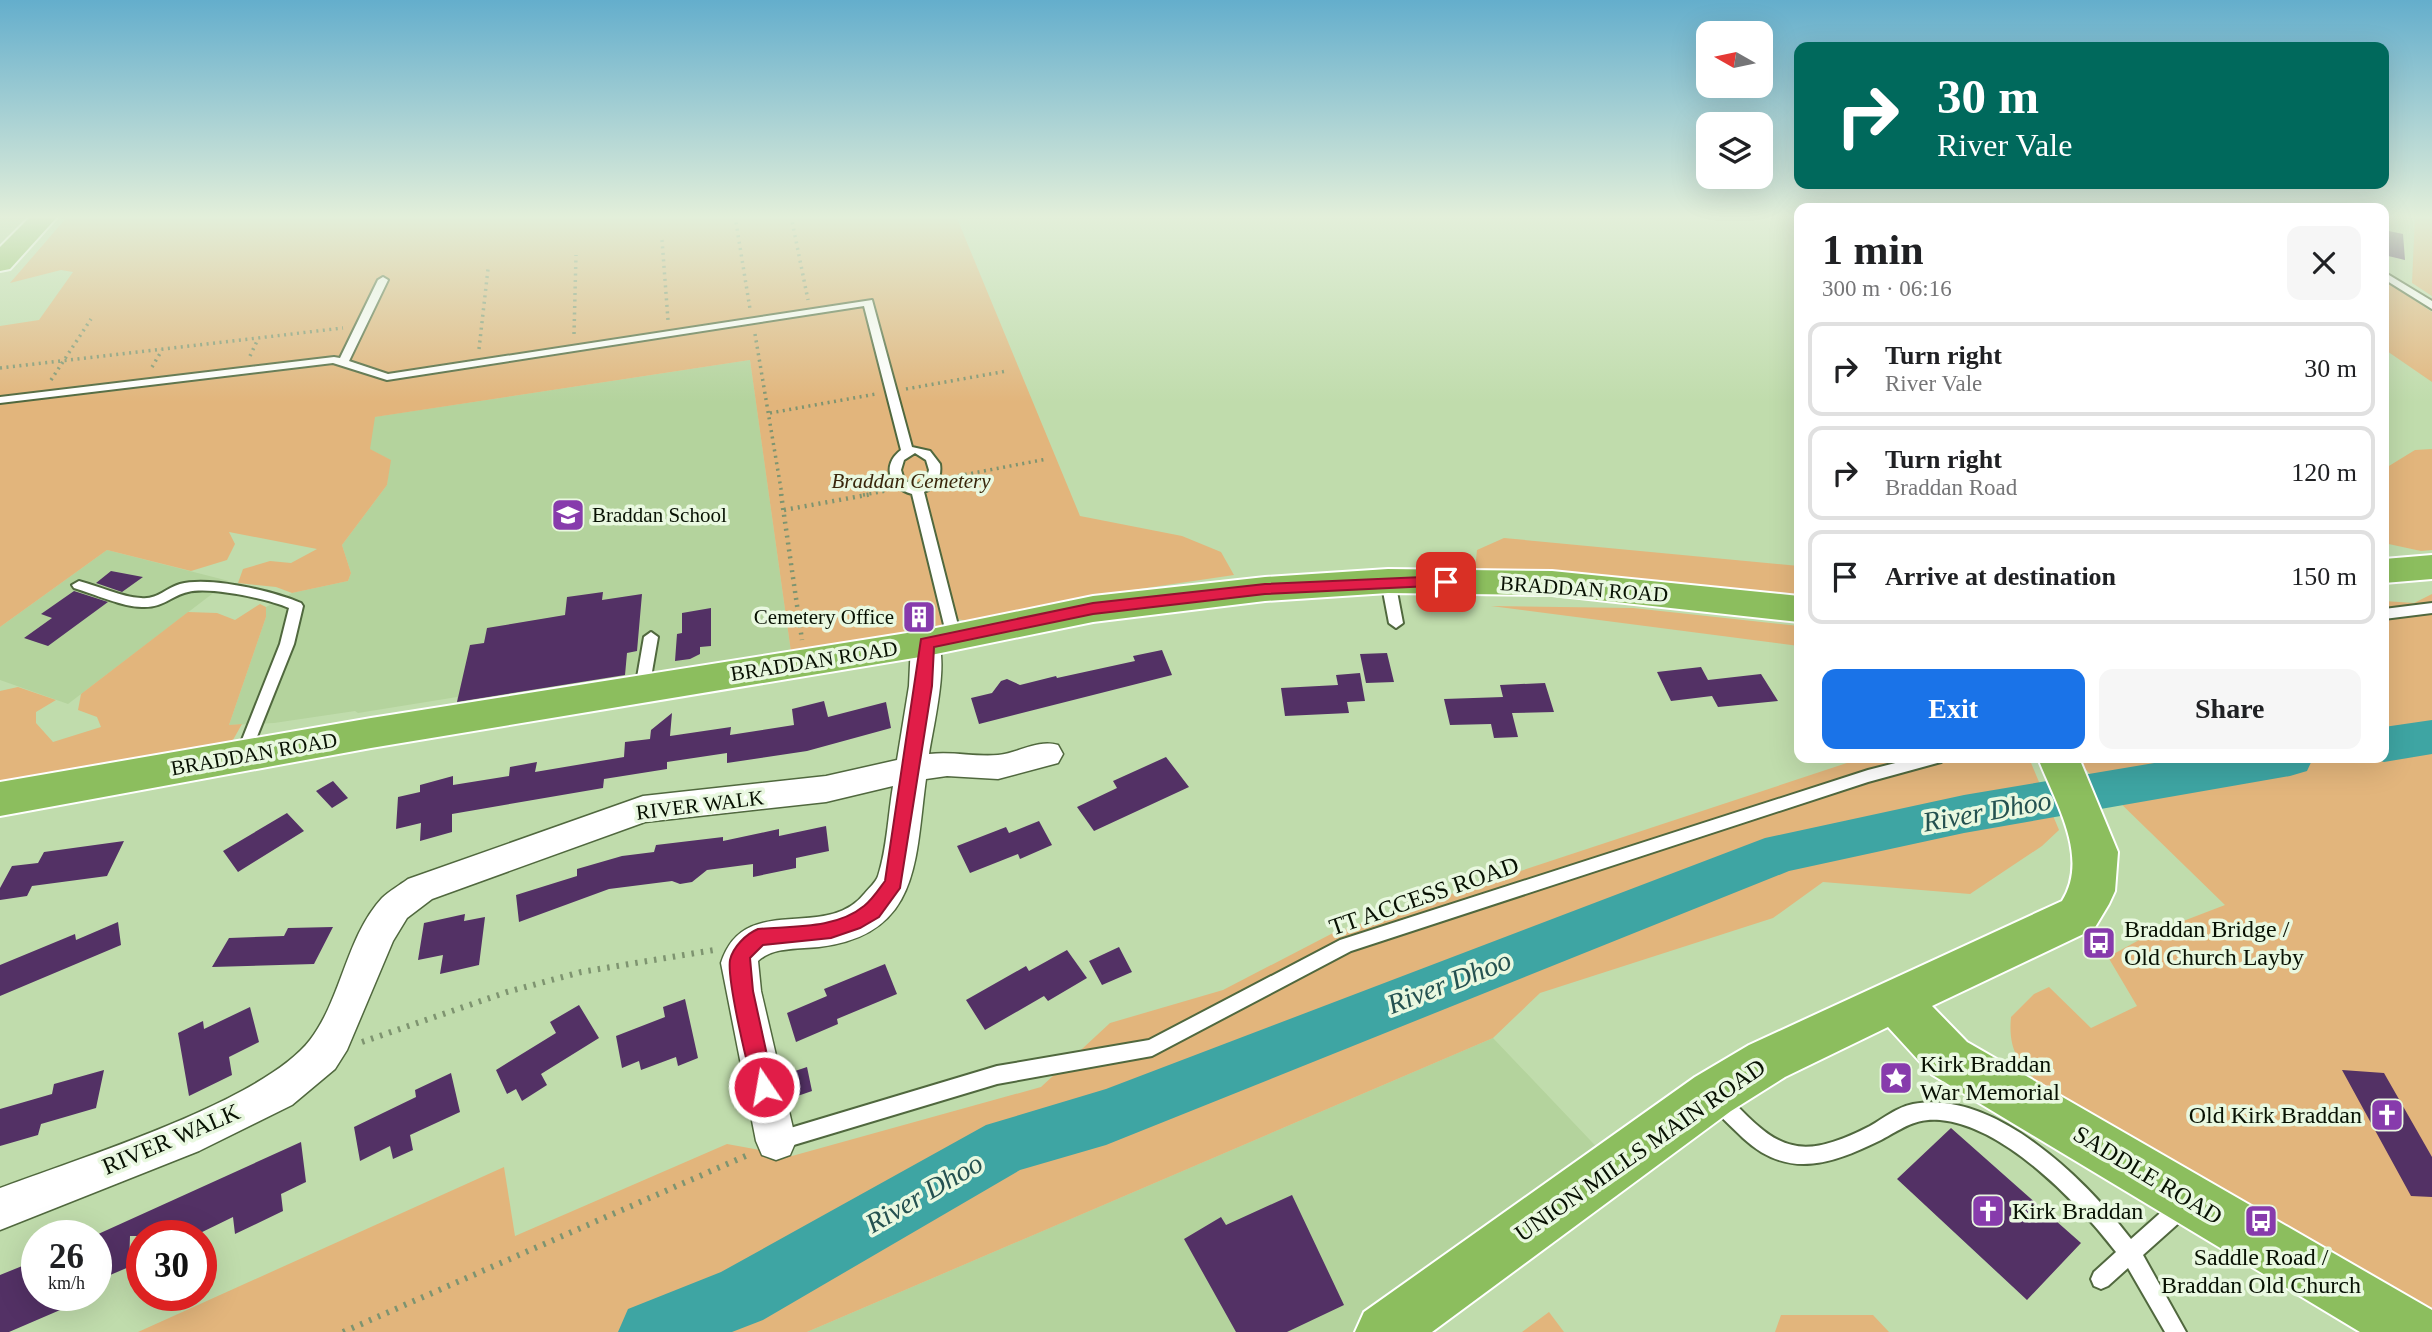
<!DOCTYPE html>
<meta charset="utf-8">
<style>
body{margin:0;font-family:"Times New Roman",serif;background:#f6f6f6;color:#202124;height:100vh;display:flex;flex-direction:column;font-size:26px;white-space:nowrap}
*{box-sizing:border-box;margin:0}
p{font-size:23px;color:#757577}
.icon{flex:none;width:38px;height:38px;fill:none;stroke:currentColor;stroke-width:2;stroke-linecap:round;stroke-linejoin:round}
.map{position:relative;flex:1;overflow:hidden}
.side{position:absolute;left:1794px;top:203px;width:595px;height:560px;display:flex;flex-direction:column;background:#fff;border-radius:14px;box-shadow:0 7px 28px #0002}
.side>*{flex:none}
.hud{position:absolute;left:1794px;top:42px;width:595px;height:147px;border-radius:14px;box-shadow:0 7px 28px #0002;background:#00695c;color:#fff;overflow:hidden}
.needle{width:46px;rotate:279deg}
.fabs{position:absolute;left:1696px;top:21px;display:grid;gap:14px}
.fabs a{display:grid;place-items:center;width:77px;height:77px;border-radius:14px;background:#fff;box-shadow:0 7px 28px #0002;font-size:35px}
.speed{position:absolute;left:21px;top:1220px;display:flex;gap:14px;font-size:35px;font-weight:700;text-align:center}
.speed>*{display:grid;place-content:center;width:91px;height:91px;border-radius:50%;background:#fff;box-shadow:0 7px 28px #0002;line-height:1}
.speed small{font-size:18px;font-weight:400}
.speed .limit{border:10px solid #d22;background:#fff;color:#111}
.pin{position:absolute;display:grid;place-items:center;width:60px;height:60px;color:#fff;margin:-30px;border-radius:14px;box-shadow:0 4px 10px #0006}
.me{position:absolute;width:77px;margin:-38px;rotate:348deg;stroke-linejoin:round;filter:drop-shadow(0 0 5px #0008)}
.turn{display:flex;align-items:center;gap:24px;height:147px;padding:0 28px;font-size:32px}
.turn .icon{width:91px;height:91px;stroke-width:2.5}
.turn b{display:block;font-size:49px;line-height:60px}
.round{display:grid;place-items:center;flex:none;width:74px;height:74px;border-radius:14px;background:#f6f6f6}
.overview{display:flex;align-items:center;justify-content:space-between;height:119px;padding:0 28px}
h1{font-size:42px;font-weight:700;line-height:52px}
.button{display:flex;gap:14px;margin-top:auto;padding:14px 28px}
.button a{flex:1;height:80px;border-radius:14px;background:#1a73e8;color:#fff;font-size:28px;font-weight:700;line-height:80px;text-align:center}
.button a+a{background:#f6f6f6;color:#202124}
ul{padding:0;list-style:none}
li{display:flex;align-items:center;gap:21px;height:94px;margin:0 14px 10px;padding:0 14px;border:4px solid #e0e0e0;border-radius:14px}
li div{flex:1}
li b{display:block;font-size:26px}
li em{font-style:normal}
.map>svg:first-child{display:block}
.built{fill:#b4d39d}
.green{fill:#e2b57c}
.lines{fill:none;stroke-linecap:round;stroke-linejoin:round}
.river{fill:#3ea5a3;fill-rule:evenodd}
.building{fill:#533165}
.service-casing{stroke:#50683e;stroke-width:4}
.minor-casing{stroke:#50683e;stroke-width:3}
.trunk-casing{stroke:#fff;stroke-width:4}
.path-far2{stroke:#7e9470;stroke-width:3.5;stroke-dasharray:2 4.5;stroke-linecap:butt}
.path-far1{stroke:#7e9470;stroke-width:4.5;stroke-dasharray:2 5;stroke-linecap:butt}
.path{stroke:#7e9470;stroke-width:6;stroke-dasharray:2.5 7;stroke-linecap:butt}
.service{fill:#fff;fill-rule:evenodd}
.minor{fill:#fff;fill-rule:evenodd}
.trunk{fill:#8cbe5e;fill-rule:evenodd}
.route{fill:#e11d48;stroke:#92132f;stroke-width:2}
.labels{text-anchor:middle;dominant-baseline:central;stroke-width:7;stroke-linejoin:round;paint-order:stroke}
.park-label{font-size:21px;font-style:italic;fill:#39260b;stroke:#e9f8e0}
.poi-label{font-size:21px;fill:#081103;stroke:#e9f8e0;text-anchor:start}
.street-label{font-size:21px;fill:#081103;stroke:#e9f8e0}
.near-street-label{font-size:24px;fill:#081103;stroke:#e9f8e0}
.near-poi-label{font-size:24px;fill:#081103;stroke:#e9f8e0;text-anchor:start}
.near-water-label{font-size:28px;font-style:italic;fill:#245150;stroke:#e9f8e0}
</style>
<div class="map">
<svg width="2432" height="1332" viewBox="0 0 2432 1332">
<rect width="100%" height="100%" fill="#c0dcac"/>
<path class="built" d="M0 216H30L0 247Z
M750 360 791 652 457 703V697L358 713 355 711 274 723 229 725 266 617V607L292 593 348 581 351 573 342 545 387 485 390 460 369 449 374 417Z
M107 550 229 581 68 704 0 680V627Z
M1493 1038 1609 1160 1359 1332H807Z"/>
<path class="green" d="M68 216H956L1080 516 1182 536 1221 552 1234 575 1112 593 967 621C959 618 946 619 940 626L791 652 750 360 375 417 370 449 391 460 387 485 342 545 351 573 348 581 292 593 276 587 238 583 243 569 270 561 291 563 317 549 229 532 235 544 227 560 191 571 107 550 0 627V326L39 320 73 272 61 270 10 283Z
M2415 216H2432V296L2412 283Z
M2384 280 2432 312V382L2384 349Z
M2432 449V550L2421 551 2384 543V469L2415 450Z
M1504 538 1799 566V598L1475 570 1477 550Z
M2432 594V1325L2052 1097C2026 1069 2007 1058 2011 1017L2034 994 2049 987 2091 1028 2137 1006 2108 957 2152 933 2225 905 2074 758H2384V601L2414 603Z
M260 604 266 607V617L229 725 242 724 229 747 0 787V691L18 687 56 700 36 712V723L53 742 101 727 97 717 78 710 81 694 188 612 217 613 235 620Z
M1491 606 1633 608 1799 626V646Z
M1862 758H2029L2059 830 2042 846 1970 894 1823 882 1773 918 1540 993 1493 1038 807 1332H138L504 1167 515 1236 727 1144 792 1156 1041 1087 1110 1023 1223 990 1333 933Z
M1549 1312 1564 1332H1522Z
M1781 1315H1873L1889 1332H1775Z"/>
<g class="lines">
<path class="river" d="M2432 720V754L2384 762 2372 758H2384V727Z
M2184 758H2313L2307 771 2290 776 1964 833 1789 871 1106 1145 1020 1170 763 1320 732 1332H618L628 1309 721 1272 986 1125 1106 1089 1765 838 1964 795Z"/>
</g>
<path class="building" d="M2384 230 2403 234 2405 260 2384 255Z
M111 571 143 577 122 592 96 583Z
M74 591 108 602 48 646 24 638 52 618 41 614Z
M603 592 602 600 642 594 637 651 627 653 625 675 457 702 470 645 484 643 487 628 565 615 567 597Z
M711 608V646L700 647V654L690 659 675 661 677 634 682 633V613Z
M1162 650 1172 675 979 724 971 698 992 693 1001 681 1007 679 1020 685 1056 676 1057 678 1135 661 1133 656Z
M1387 653 1394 682 1366 683 1360 654Z
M1701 667 1708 680 1761 674 1778 701 1718 707 1712 696 1671 701 1657 672Z
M1360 673 1365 701 1347 702 1349 713 1285 716 1281 688 1338 685 1336 675Z
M1545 683 1554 712 1512 713 1518 737 1494 738 1491 724 1450 725 1444 699 1503 697 1500 685Z
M824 701 828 717 886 702 891 728 807 751 727 763V753L667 762V769L604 779 603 788 452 814V832L420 841 421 823 396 829 398 797 420 792V785L453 776V785L509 776 510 767 537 762 535 772 624 757 625 742 650 739 651 730 672 713 670 736 731 727 730 735 794 725 792 709Z
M1166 757 1189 787 1094 831 1077 807 1117 788 1113 781Z
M333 781 348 798 332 808 316 791Z
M287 813 304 831 238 872 223 851Z
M1039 821 1052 845 1020 859 1018 854 970 873 957 846 1006 827 1009 833Z
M826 826 829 851 796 858V868L753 877V864L707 870 692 882 680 884 672 881 609 889 519 922 516 895 577 876V869L622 856 654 852 656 845 723 837V841L779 829V836Z
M124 841 107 876 32 886 27 896 0 900V888L12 866 38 863 44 852Z
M465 914 464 921 485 917 479 965 440 974 443 955 418 960 424 923Z
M118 922 121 945 0 996V965L75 934 76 940Z
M333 927 314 964 212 967 229 938 284 936 288 928Z
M1119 947 1132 972 1102 985 1089 961Z
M1067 950 1087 978 1048 1001 1044 996 985 1030 966 1000 1026 966 1029 971Z
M885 964 897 994 837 1019 838 1024 796 1042 787 1013 827 996 824 989Z
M685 999 698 1058 678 1066 676 1057 641 1070 639 1061 622 1068 616 1036 665 1017 663 1007Z
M579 1005 599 1038 541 1074 547 1085 522 1101 516 1089 507 1094 496 1070 556 1033 550 1022Z
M250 1007 259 1042 229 1057 232 1075 189 1096 178 1033 203 1021 204 1029Z
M807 1067 812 1091 789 1099 783 1075Z
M104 1070 96 1108 41 1124 38 1135 0 1146V1109L52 1094 54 1084Z
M2342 1070 2384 1073 2432 1157V1197L2411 1196Z
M451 1073 460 1112 410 1135 413 1150 393 1159 390 1146 360 1161 354 1127 416 1097 415 1090Z
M1951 1128 2081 1243 2027 1300 1897 1179Z
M301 1142 306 1182 281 1194 283 1211 235 1234 233 1217 194 1236H130L129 1267 96 1281V1235Z
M1292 1195 1344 1305 1287 1332H1236L1184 1239 1221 1217 1226 1225Z
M37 1260V1295H95L9 1332H0V1275Z"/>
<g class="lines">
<defs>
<path id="service" d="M2384 272 2432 301V309L2384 279Z
M383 277 388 280 349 361 388 374 872 300 912 447 930 451 940 464C942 477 936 488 924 492L961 637 959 640H949L947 637 912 494C889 488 881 465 901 450L864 306 387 380 333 363 0 403V397L334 357 340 358 378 280ZM915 453 926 460 929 470 926 480 915 486 904 480 901 470 904 460Z
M1388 577 1395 581 1403 623 1396 628 1389 623 1381 581Z
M79 581C99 586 121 597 141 598 157 600 166 588 180 584 209 576 273 591 301 603L303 606 294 644 248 759H238L236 755 280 644 289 608C268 599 209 586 188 592 170 596 164 608 142 607 123 607 94 594 74 588L72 585Z
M2432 603V613L2384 619V609Z
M651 632 658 637 649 689 642 694 635 689 644 637Z
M1915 758H1943L1941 762 1868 782 1351 951 1152 1056 997 1084 777 1150 770 1147 768 1141 770 1135 777 1132 997 1066 1149 1040 1340 940 1868 770Z
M1717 1089 1724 1092C1776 1148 1796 1164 1870 1126 1884 1118 1897 1107 1913 1104 1995 1089 2086 1180 2131 1239L2176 1199 2183 1196 2190 1199 2193 1206 2190 1213 2143 1255 2186 1332H2165L2128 1268 2108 1286 2101 1289 2094 1286 2091 1279 2094 1272 2116 1252C2078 1203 2005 1126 1940 1120 1914 1118 1902 1129 1881 1140 1832 1164 1788 1180 1743 1138 1731 1126 1715 1113 1708 1098L1710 1092Z"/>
<path id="minor" d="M926 633 936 636C950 659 933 727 929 754 952 751 975 757 998 755 1019 753 1037 739 1058 745L1063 754 1058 763 998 779 947 776 926 779C915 859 921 935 819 947 798 949 773 947 758 961L761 991 796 1141 790 1155 776 1160 762 1155 756 1141 721 963C744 890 826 943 865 893 869 888 876 882 878 876 887 849 888 815 893 786L826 802 645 822 432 899 407 918 393 941 347 1050 335 1069 292 1105 199 1151 0 1230V1188C77 1159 262 1102 310 1040 342 998 346 937 382 898 389 891 400 885 408 879L643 796 826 776 897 760 909 686 911 643 916 636Z"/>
<path id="trunk" d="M31 216H58L10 269 0 271V247Z
M2432 555V579L2384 583V559Z
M1388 569 1552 571 1799 596V622L1552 595 1388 593 1265 601 1093 622 926 656 371 748 0 816V782L371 718 926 630 1093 596 1265 577Z
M2038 758H2079L2118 852 2115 891 2109 904 2094 929 1932 1006 1967 1042 2432 1310V1332H2360L1931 1074 1888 1027 1785 1077 1731 1111 1432 1332H1355L1364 1312 1695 1077 1749 1045 2062 901C2090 857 2055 802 2038 758Z"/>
</defs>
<use href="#service" class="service-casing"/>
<use href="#minor" class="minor-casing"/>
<use href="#trunk" class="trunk-casing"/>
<path class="path-far2" d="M735 216 750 309
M791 216 808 300
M662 240 668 320
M574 334 576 255
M755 334 782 495
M479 349 488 269
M250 356 258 339
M152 367 162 350
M0 368 343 328
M51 380 91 319
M906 389 1007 371
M770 413 876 394
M952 477 1047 459
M863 495 886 491"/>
<path class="path-far1" d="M781 494 802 640
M784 510 872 494"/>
<path class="path" d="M362 1042 507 992 581 972 714 950
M343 1332 750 1154"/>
<use href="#service" class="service"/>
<use href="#minor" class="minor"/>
<use href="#trunk" class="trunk"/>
</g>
<linearGradient id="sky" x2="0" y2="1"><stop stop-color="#64aecc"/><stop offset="0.54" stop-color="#e3efda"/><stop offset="1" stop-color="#e3efda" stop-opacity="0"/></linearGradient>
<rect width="2432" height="402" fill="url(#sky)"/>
<path class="route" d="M1446 576 1451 578V585L1265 594 1093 614 934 647 932 686 900 888 879 917 860 928 831 938 763 945 750 958 753 991 774 1087 771 1094 764 1096 757 1094C748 1074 727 979 730 960 733 947 746 934 758 929 793 926 836 929 864 906 872 900 879 889 885 881L921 639 1093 603 1265 584Z"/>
<defs>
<symbol id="school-square" viewBox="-11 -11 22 22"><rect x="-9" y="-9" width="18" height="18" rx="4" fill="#873bac" stroke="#e9f8e0"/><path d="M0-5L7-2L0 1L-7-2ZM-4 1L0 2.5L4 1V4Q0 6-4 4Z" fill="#fff"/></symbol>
<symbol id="building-square" viewBox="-11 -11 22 22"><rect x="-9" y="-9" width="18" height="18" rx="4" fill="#873bac" stroke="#e9f8e0"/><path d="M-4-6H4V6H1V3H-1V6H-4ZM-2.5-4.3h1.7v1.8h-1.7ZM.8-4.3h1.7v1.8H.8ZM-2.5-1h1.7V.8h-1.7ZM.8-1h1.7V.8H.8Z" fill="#fff"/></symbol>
<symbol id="bus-square" viewBox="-11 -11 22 22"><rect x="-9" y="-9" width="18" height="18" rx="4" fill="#873bac" stroke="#e9f8e0"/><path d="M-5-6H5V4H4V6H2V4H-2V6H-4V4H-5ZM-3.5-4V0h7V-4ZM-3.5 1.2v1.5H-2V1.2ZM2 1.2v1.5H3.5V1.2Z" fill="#fff"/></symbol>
<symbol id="sight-square" viewBox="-11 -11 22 22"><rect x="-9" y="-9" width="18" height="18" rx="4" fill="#873bac" stroke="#e9f8e0"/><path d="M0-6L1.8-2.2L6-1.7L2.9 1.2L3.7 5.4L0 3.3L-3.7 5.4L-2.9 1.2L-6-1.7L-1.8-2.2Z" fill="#fff"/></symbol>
<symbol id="church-square" viewBox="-11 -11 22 22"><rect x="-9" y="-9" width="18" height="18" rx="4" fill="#873bac" stroke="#e9f8e0"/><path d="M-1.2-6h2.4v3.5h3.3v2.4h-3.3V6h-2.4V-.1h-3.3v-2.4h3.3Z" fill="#fff"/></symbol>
</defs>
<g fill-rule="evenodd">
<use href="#school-square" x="549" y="496" width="38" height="38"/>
<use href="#building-square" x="900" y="598" width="38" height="38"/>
<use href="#bus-square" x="2080" y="924" width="38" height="38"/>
<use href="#sight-square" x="1877" y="1059" width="38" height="38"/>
<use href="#church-square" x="2368" y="1096" width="38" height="38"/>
<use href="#church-square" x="1969" y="1192" width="38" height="38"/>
<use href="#bus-square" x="2242" y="1202" width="38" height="38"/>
</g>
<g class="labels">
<g class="park-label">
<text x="911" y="481">Braddan Cemetery</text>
</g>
<g class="poi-label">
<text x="592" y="515">Braddan School</text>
<text x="894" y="617" text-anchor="end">Cemetery Office</text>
</g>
<g class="street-label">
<text transform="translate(1584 589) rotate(4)">BRADDAN ROAD</text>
<text transform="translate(814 661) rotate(-9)">BRADDAN ROAD</text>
<text transform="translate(254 754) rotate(-10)">BRADDAN ROAD</text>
<text transform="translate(700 805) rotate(-7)">RIVER WALK</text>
</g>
<g class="near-street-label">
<text transform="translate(1424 896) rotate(-19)">TT ACCESS ROAD</text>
<text transform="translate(171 1139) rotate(-23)">RIVER WALK</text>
<text transform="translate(1640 1150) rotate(-35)">UNION MILLS MAIN ROAD</text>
<text transform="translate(2148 1175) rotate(31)">SADDLE ROAD</text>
</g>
<g class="near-poi-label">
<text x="2124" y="929">Braddan Bridge /<tspan x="2124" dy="28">Old Church Layby</tspan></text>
<text x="1920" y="1064">Kirk Braddan<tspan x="1920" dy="28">War Memorial</tspan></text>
<text x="2362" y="1115" text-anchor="end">Old Kirk Braddan</text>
<text x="2012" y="1211">Kirk Braddan</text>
<text x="2261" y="1257" text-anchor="middle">Saddle Road /<tspan x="2261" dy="28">Braddan Old Church</tspan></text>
</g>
<g class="near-water-label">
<text transform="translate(1987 811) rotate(-10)">River Dhoo</text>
<text transform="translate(1449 982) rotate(-21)">River Dhoo</text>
<text transform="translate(924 1193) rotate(-30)">River Dhoo</text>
</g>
</g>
</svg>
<div class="fabs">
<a><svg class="needle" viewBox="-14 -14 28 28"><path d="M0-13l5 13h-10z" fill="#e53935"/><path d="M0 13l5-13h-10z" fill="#757577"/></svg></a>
<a><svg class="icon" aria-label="layers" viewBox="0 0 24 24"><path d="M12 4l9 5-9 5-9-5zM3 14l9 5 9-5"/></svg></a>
</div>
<div class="speed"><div>26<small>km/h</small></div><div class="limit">30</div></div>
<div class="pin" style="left:1446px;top:582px;background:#d93025"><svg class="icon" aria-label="arrive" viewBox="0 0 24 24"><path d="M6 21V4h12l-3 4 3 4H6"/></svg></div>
<svg class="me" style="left:764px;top:1087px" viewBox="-20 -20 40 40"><circle r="17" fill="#e11d48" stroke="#fff" stroke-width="3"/><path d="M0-11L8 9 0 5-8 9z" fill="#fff"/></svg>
<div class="hud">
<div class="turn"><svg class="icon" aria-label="right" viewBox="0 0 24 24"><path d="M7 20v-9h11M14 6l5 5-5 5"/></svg><div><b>30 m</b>River Vale</div></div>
</div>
<section class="side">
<div class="overview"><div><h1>1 min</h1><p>300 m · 06:16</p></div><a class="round"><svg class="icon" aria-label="close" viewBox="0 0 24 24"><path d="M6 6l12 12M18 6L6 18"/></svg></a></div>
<ul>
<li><svg class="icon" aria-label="right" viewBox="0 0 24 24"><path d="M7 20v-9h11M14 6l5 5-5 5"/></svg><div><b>Turn right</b><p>River Vale</p></div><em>30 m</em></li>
<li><svg class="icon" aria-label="right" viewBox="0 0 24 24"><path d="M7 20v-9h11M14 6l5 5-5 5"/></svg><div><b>Turn right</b><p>Braddan Road</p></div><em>120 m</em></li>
<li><svg class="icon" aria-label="arrive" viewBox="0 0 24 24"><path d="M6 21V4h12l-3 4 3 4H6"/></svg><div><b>Arrive at destination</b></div><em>150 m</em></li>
</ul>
<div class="button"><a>Exit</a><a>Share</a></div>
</section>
</div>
